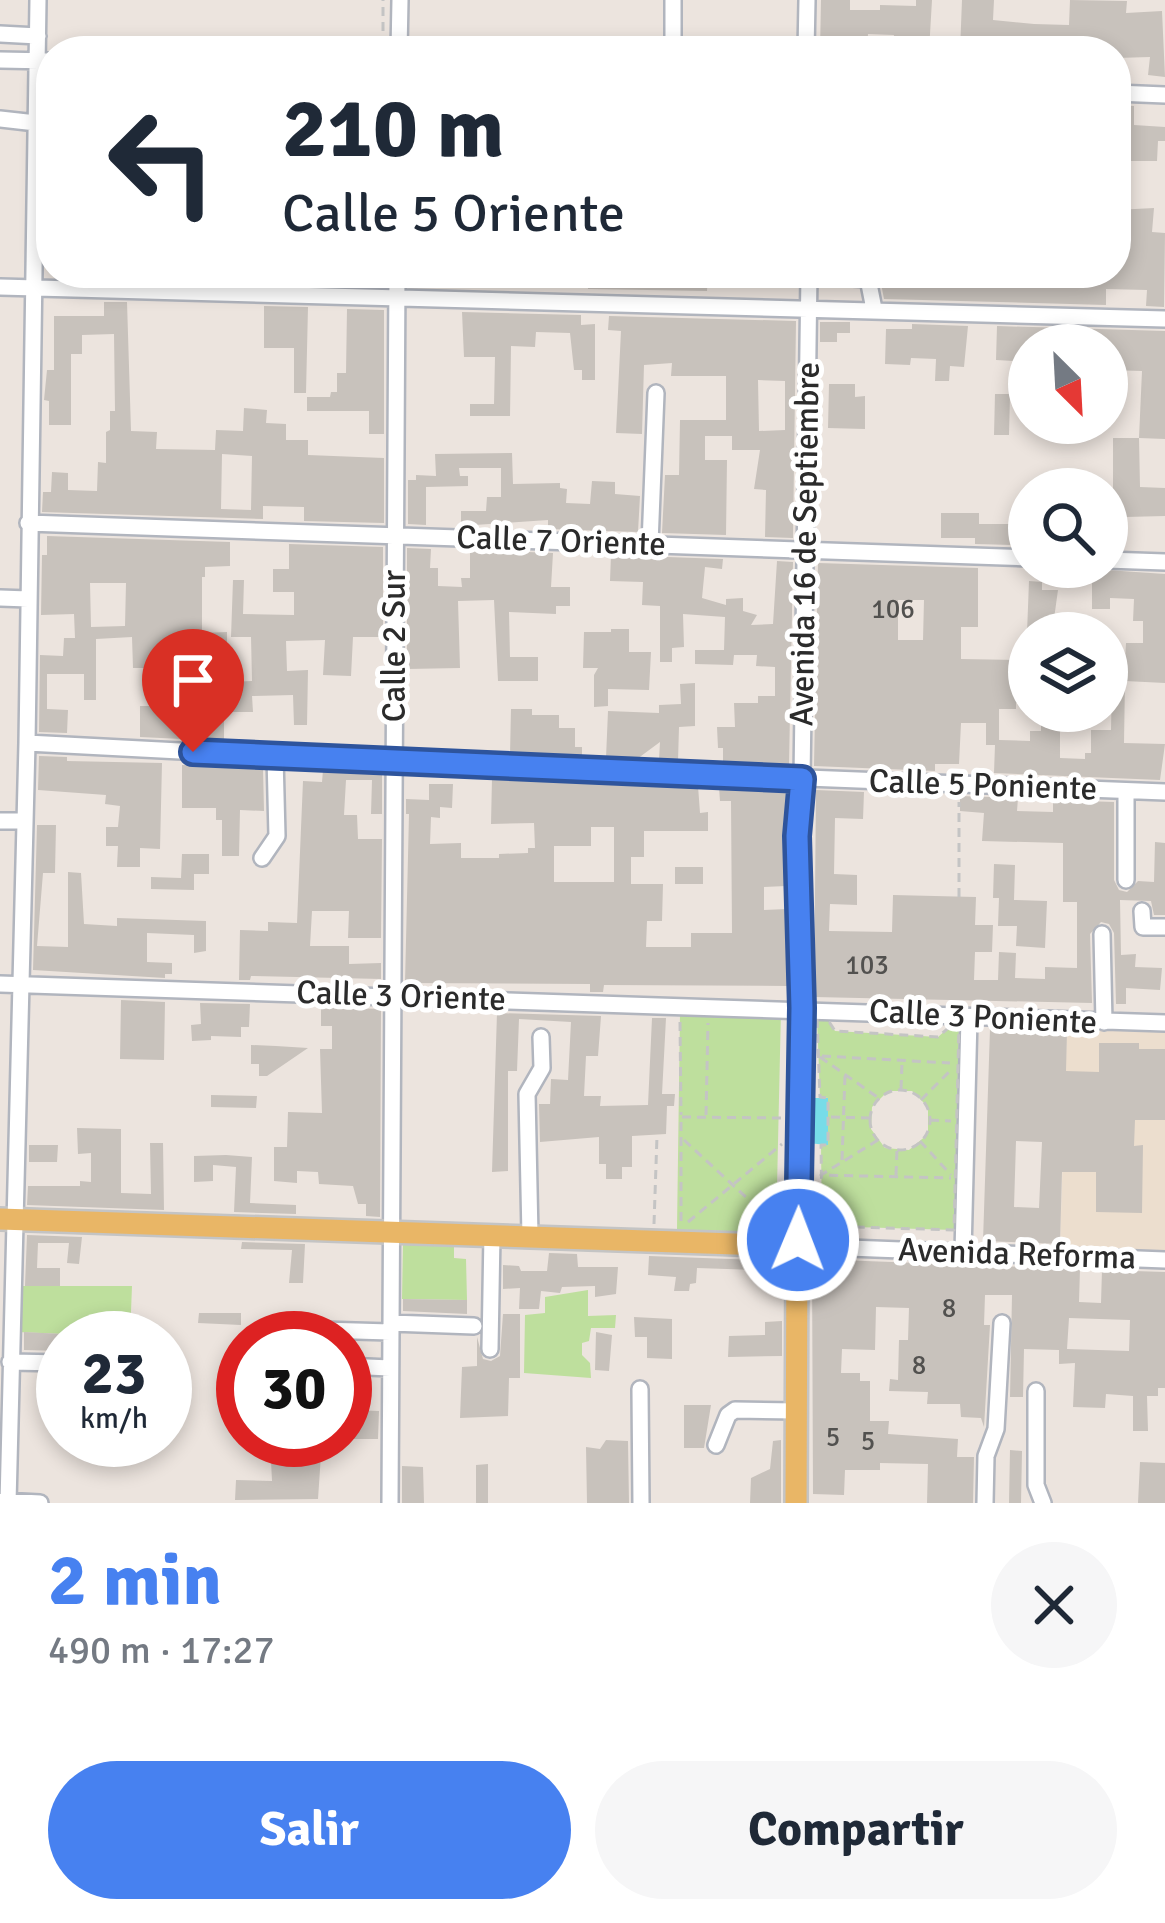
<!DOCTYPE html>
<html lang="es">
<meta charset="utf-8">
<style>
body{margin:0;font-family:Signika,sans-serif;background:#f6f6f7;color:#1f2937;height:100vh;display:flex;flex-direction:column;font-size:45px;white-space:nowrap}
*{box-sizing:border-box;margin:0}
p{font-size:39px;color:#747a83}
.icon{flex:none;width:66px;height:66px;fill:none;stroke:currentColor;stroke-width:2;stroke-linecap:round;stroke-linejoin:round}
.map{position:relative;height:1503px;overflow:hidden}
.side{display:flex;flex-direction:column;background:#fff;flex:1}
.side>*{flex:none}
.banner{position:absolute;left:36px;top:36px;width:1095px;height:252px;border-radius:48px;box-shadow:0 6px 18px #0003;background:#fff;color:#1f2937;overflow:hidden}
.needle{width:78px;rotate:156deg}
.buttons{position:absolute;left:1008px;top:324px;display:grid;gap:24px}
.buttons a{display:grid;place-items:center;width:120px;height:120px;border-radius:50%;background:#fff;box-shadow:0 6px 18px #0003;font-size:60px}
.speed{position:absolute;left:36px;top:1311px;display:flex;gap:24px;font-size:60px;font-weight:700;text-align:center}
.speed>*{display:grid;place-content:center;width:156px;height:156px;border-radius:50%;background:#fff;box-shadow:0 6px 18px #0003;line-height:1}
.speed small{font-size:30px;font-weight:400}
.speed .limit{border:18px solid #d22;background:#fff;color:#111}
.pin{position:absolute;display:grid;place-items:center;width:102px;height:102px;color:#fff;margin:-123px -51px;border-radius:50% 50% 50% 0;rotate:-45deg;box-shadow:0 0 12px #0007}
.pin .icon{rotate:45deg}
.me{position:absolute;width:132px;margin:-66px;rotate:1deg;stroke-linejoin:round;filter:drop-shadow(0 0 9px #0008)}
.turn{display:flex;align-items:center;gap:42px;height:252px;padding:0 48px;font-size:54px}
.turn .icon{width:156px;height:156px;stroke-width:2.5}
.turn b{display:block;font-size:84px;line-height:102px}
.round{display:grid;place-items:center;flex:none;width:126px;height:126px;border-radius:63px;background:#f6f6f7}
.head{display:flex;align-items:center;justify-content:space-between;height:204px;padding:0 48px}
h1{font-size:72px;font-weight:800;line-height:90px;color:#4781f0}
.primary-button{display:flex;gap:24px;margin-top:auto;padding:24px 48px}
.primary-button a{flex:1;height:138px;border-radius:72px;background:#4781f0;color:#fff;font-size:48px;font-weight:800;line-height:138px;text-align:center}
.primary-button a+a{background:#f6f6f7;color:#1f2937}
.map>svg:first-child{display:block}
.education{fill:#ecdece}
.green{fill:#bedf9d;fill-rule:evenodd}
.water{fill:#77dce8}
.building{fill:#c8c2bc;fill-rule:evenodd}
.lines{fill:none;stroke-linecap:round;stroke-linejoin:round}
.minor-casing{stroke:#b1b5be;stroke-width:20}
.major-casing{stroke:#c4c4c4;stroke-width:26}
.path{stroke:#c4c4c4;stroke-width:3;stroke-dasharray:9 6;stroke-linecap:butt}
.minor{stroke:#fff;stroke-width:15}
.major{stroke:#e9b666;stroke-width:21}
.route-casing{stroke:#2e549c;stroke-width:30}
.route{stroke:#4781f0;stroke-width:21}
.labels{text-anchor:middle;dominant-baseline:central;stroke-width:10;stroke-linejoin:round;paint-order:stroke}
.number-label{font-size:27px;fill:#52514f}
.street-label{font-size:33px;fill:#2b2b2b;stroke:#fff}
</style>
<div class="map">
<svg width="1165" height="1503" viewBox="0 0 1165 1503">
<rect width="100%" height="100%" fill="#ece4de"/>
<path class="education" d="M1067 1027 1165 1030V1252L1060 1246Z"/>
<path class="green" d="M781 1009 776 1232 677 1230 680 1013Z
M817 1017H826L835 1031 938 1037 953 1024H959L954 1230 822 1226 821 1145 827 1144 828 1098 820 1097ZM888 1091H912L928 1107V1134L909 1150 885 1148 871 1129 872 1107Z
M403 1243 454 1245V1258L466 1259 467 1300 402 1299Z
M21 1286H132L130 1337 18 1332Z
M588 1290V1316L616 1315 615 1328H591L589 1341 582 1343V1355L590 1363 591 1378 524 1373 525 1315 545 1313V1297Z"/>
<path class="water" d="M807 1098H828V1145L807 1143Z"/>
<path class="building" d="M821 0H850V10H880V5L916 6V0H932L929 51H892L894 35 868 34 867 51H820Z
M962 0H994L993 20 1034 24 1069 25 1070 0 1127 1 1126 13 1162 11 1165 77 1148 75 1150 57 1116 58V51H960Z
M1116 105 1134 106V125L1165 127V141H1158L1157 161H1131V156H1116Z
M1154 208 1152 232 1165 233 1164 307 1146 306 1147 290 1106 289V305L884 299 879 273 997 278V273H1116V210Z
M623 273H708L707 291 588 289V277L623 278Z
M104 302H127L131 431 157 432 156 449 215 450 216 430 243 431 244 408 267 410 266 423 286 424V440H308V455L384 458V523L304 521V507L263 506V519L42 512 43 492H51L52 472 68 473V490L97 491 98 462 106 463V432L110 430V411H115L114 334 82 335V354H71V425H49V401L44 400 47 370H54V316H104ZM222 454 252 456 251 510 221 509Z
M264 306 308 307 306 393H294V348H264Z
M347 309 384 310V434H369V411H307V397H330L331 392H337V373H346Z
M462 312 581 315V325L595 324V380H582V370H574L570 333 536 332 535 347 511 346 510 416H470V404H494L495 357H464Z
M609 316 796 321 793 538 765 537 766 490 754 489 760 450H732V436H705V460H727L726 535 662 533 665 475H679L680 420H726V376H671L672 363 644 365 642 434 616 433 621 331 608 330ZM758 380 785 381V430L759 431Z
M820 322H850V333H837V342H820Z
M912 324 968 326 964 367 950 366 949 381H935L936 359 911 358 910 365 885 364 886 329H912Z
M997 326 1165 331V439L1139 438 1142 371 1107 370V345H1029V362L996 360Z
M829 384H855V397L865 396V429L828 428Z
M995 394H1010L1009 435H994Z
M1113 438H1139L1140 487 1165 488V516L1125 517 1124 539H1108V521L1113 522Z
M512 453 513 484 560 483V488L567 489 566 503 590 504 592 481 615 482V494L640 496 638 532 548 529V520L461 526V511H486L487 497H501V468H459L460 476H468V486L426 487V525L408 524V480H416V475L436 476 435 454Z
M941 513H979V524H1012V545L975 544V538H941Z
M47 536 230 542V566L205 567V577H202V633L227 632V682L252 681 251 637H231L233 580H244L243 614 294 615V592H273V569H289V544L383 547V637H353L351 676 323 675 325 640 286 641 287 671 308 670 307 725H294L293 695 252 696 253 712H224V741L140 737V706H157V697L204 699 203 679 215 678 216 649H167V668H133L132 637 96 639V700H84V674H47V709L68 710 67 733 39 732 40 655 63 656 64 638H75L74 614 41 615 42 555H47ZM90 583H126L125 626 91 627Z
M407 548 431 549 430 568H438V586L462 587 461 578H470V550L553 553 551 587H570V606H556V614L509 612 510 657H538V681H498L494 600 458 601 460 668 407 669Z
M611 555 723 559 722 569 705 567 702 598 726 605V599L743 598V611L757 615 751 625 773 624 777 561 793 562 789 765 723 763V748H718L717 727H735L734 703H758V696H775V667L756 666 757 655H734L733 665 695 664V650H724L725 617 683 614 684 647 672 648V662H660V606L642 605 643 582 610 581Z
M818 563 978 568V627H961V659L1026 660 1029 703H1016V709H999V740L1030 741V731H1041V722H1060V758L1085 759V753H1091V730H1111L1112 680H1124L1126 643H1143V621H1133L1134 599 1110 598V609H1092V569L1165 574V683L1125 681 1124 743 1165 744 1160 780 994 773 995 745H986V723H961L959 764H935V771L814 766ZM898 600H924L923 640H898Z
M1029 581 1042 582V590H1058L1052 633H1027Z
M611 629H629V652H651L649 690 608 689V706L594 707V675L598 668H583L584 632H611Z
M695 683V726L679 727 678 761 659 760 660 742 637 759 606 758 608 711 659 713V705L681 704 680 684Z
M511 709H532V715H559V728H575V747H582V757L510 755Z
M39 756 67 757V761L162 763 160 849 140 848V867H117L118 846H106V827H118L120 806 105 804 106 795 38 790Z
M182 765 263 768 264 811 240 810 239 856H222V820H216V808H182Z
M323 770 382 773V814H371L372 780H346L344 815H357L358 839H382L381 938H348L349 911H312L310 946H349V964L381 963V979L251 976 250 980H239L240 930 268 931V922L297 923 303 781 322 782Z
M492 778 698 786 700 813 708 812V831H644V857H631V884H663L662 921H647L646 947H691V933H732L731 801H720L719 787 789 789 786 886 764 887V910L787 909 789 986 604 985 603 992H590V984L405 983 409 814H406V799L429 800V784H453L452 808 440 807V818L431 817 430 844 461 843V858H499V854L528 853V848H535L534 823 491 824ZM591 827H614V882H554V846H591Z
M816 790 864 792 863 819 835 818 834 874 857 875V905L830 904 829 931 892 932 893 895 976 897 975 925H993L992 952H975L974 980H998L999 952 1016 953 1015 978 1045 979V967L1077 968V902H1063V843L982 841 984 813 960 811V796L1018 798 1017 811 1053 812V800L1114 802V880L1119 890 1127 892 1138 881 1154 882 1155 842 1165 843V915H1154L1151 901 1120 900 1121 955 1136 954 1135 967 1162 968 1160 990 1126 988V1004H1116L1114 933 1109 924 1101 922 1090 934 1092 1003 814 997Z
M37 825H56L55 873H43L37 946 68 947V872L81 873 84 924 117 926V918L206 921V951L194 953V935L147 933V962L172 963V974H165V978L33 970Z
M182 854H209V874H194V890L151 889V877L181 878Z
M994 864 1015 865 1014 900 1047 901 1045 948 1016 946 1017 926H998L999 898H993Z
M675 867H703V884H675Z
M121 1000 165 1002 164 1060 120 1059Z
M200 1003 250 1004 249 1027H241V1037L211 1036V1040L192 1041 191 1025 201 1024Z
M321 1007 381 1009 380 1217 366 1216V1204H358L353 1186 319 1184 318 1172 297 1171V1183L274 1181V1147H287L288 1112 322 1113 320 1049H332V1026H321Z
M497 1013 601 1016 598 1056H586L584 1096H601L600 1106 648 1105 652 1018H666L662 1094H675L674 1106H667L666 1134 632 1136V1167H622V1179H606V1164H599V1137L540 1142 539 1104H550L551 1079 568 1080 571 1022 519 1019 517 1071H508V1171L492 1172Z
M990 1029 1067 1032 1066 1071 1099 1072V1043H1139V1049H1165V1120H1135L1134 1146 1143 1145 1142 1213 1096 1212V1172H1062L1060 1244 983 1241ZM1016 1141 1042 1142 1039 1208 1014 1207Z
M251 1045 276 1046 308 1048 267 1076H259V1064H251Z
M211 1095 257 1096 256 1108 211 1107Z
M77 1128 121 1129V1193L151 1194 150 1143H163L164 1210 27 1205 28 1186H80V1181L91 1182V1153L78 1154Z
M29 1145H58L57 1162H29Z
M226 1155 252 1157 250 1203 296 1205V1214L234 1212 236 1167 213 1165V1181L194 1182V1156Z
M27 1235 82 1237 79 1264 67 1263 69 1243H38L37 1268H60V1286H25Z
M242 1242 305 1244 303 1283H289L292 1250 241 1249Z
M549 1253 577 1254 578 1267H618L616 1294 595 1297V1286L562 1287 560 1293 541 1291 539 1309H519L520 1288 503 1289V1265L519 1266 521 1271H547Z
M649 1256 782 1261V1271L697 1268 696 1283 690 1284 689 1291H674L676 1277 648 1275Z
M812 1259 1080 1269 1079 1302 1101 1303 1102 1270 1165 1272V1388H1158V1396H1147L1148 1431H1133V1396L1106 1394 1105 1408 1073 1407 1075 1363 1059 1364V1350L1024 1349 1023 1397H1010L1012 1295H985L984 1325H990L984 1427 981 1418 961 1417 960 1404H927L928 1392 889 1391 890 1379 898 1380 899 1340H908L909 1308 876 1307 875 1350 842 1349 841 1373H860V1381H870V1421H889L888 1434 958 1439 957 1457H974L973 1503H927L928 1464 880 1463V1470H845L844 1495 813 1494ZM1069 1318 1130 1320 1129 1351 1067 1349Z
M403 1299 467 1300V1314L403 1311Z
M199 1313H241V1325L198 1323Z
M503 1314H520V1378H509L508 1416 460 1418 462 1367 477 1366V1337L483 1359 491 1361 500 1356Z
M634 1317 672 1319V1359L647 1358V1337H635Z
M782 1321V1356L728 1357 729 1336 765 1335V1322Z
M24 1332 63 1334V1351L24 1350Z
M596 1332 612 1335 609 1371 595 1370Z
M684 1405H711L704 1448H684Z
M352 1410 379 1411 378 1439H352Z
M311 1440H322L318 1499 235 1500 236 1480 272 1481 271 1461H309Z
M606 1440 628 1441 629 1503H587L586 1447 600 1449Z
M781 1440V1503H750L751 1478 770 1469 773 1441Z
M1010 1450 1022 1451 1021 1503H1009Z
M1140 1462 1165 1463V1503H1138Z
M488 1464V1503H476V1465Z
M402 1466 423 1467 424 1503H402Z"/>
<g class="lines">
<defs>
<path id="minor" d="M673 0V51
M0 34 38 36
M399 51 400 0
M806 51 807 0
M0 60 51 61
M1116 93 1165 95
M0 119 36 123
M809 273 802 779 797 836 802 1008 797 1246 1165 1260
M823 276 868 279 874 309
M0 287 1165 319
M28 523 1029 558
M650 544 656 393
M1107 560 1165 562
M0 598 28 599
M27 743 392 762 1165 792
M0 821H25
M262 858 277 836 275 756
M1126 880V791
M1142 911 1143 927H1165
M1102 934 1104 1022
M0 984 1165 1023
M530 1236 527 1094 542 1068 541 1037
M963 1252 969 1018
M391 1323 474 1326
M287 1329 390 1332
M490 1349 492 1234
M10 1362 63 1363
M345 1366 390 1368
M640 1389 641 1503
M1036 1391V1485L1043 1503
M716 1445 728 1415 735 1410 796 1411
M3 1501 40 1503
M8 1503 27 743 38 0
M390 1503 397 273
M985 1503 986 1456 996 1429 1002 1323"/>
<path id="major" d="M0 1219 797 1246 796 1503"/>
</defs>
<use href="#minor" class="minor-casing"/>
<use href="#major" class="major-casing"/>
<path class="path" d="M383 31V0
M959 897V802
M817 1017H826L835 1031 938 1037 953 1024H959L954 1230 822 1226 821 1145H828V1098L820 1097Z
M680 1022 681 1115
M822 1056 950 1063
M820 1057 880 1099
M901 1089 902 1063
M870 1120a30 30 0 1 1 60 0a30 30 0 1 1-60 0Z
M921 1100 952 1069
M706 1115 708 1023
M831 1117 870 1118
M930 1120 951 1121
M684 1140 775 1224
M878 1140 821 1175 951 1178
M920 1141 951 1175
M842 1160 845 1075
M896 1175 897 1149
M681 1221V1117L783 1118
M688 1222 782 1144
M654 1224 657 1136"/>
<use href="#minor" class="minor"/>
<use href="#major" class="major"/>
</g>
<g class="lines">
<defs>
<path id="route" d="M193 752 802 779 797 836 802 1008 798 1240"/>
</defs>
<use href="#route" class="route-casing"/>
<use href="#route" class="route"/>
</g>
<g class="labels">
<g class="number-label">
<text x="893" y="609">106</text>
<text x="867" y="965">103</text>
<text x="949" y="1308">8</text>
<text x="919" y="1365">8</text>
<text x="833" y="1437">5</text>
<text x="868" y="1441">5</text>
</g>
<g class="street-label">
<text transform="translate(561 541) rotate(2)">Calle 7 Oriente</text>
<text transform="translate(805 544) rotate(-89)">Avenida 16 de Septiembre</text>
<text transform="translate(394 646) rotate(-90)">Calle 2 Sur</text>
<text transform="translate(983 785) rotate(2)">Calle 5 Poniente</text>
<text transform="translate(401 996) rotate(2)">Calle 3 Oriente</text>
<text transform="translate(983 1017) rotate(3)">Calle 3 Poniente</text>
<text transform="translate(1017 1254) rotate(2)">Avenida Reforma</text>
</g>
</g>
</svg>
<div class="buttons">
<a><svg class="needle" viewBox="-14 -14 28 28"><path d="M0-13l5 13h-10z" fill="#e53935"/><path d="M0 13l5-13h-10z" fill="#747a83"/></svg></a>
<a><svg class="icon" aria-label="search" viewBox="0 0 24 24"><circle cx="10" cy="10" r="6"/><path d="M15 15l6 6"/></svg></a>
<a><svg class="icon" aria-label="layers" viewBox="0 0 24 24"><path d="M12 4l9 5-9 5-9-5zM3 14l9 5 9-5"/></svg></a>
</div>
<div class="speed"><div>23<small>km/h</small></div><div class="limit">30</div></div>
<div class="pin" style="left:193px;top:752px;background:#d93025"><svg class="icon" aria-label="arrive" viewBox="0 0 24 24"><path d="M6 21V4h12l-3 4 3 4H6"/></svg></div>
<svg class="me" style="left:798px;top:1240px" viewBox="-20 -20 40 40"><circle r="17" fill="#4781f0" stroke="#fff" stroke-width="3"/><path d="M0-11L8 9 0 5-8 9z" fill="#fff"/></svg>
<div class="banner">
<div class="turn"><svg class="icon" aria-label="left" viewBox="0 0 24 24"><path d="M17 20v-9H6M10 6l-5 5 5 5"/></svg><div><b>210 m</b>Calle 5 Oriente</div></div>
</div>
</div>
<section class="side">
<div class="head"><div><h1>2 min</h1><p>490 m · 17:27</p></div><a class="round"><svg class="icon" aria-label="close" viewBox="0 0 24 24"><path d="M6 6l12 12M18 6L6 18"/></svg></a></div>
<div class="primary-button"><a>Salir</a><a>Compartir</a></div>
</section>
